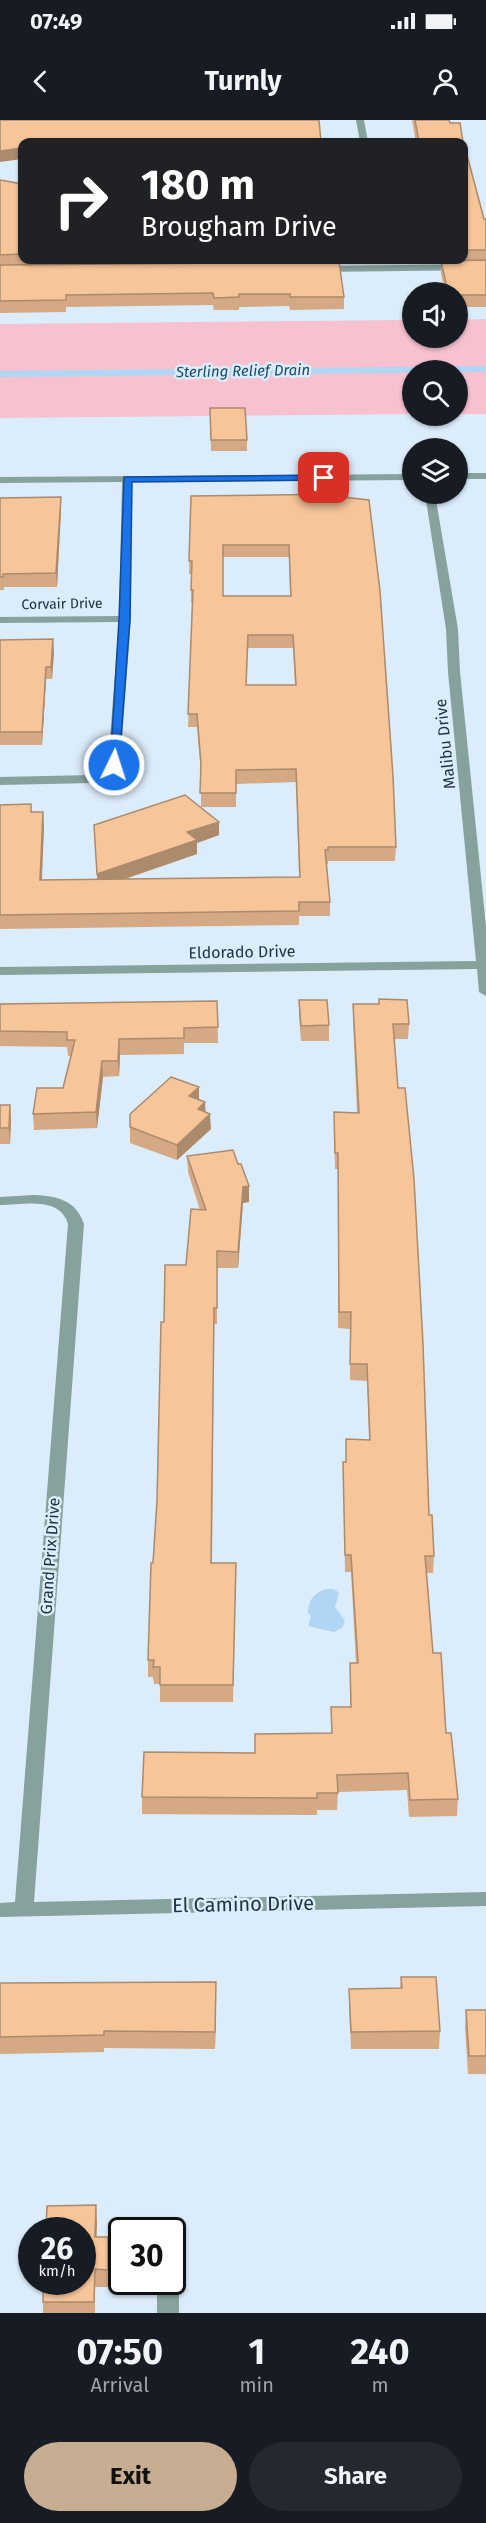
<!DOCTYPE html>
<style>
body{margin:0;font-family:"Fira Sans",sans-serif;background:#242831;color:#f1f3f6;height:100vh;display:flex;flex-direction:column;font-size:22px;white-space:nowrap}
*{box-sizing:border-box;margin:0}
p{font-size:20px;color:#9ea1a6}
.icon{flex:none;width:33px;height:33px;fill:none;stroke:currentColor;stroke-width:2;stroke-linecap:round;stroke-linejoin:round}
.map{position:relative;height:2193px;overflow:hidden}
.panel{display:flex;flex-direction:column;background:#171b24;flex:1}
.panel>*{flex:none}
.guide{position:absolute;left:18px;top:18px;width:450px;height:126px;border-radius:12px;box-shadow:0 2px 4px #0004;background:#202124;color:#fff;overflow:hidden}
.controls{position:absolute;left:402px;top:162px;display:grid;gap:12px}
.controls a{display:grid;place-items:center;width:66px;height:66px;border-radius:50%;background:#171b24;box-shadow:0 2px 4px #0004;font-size:30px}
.speed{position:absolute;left:18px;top:2097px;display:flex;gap:12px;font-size:30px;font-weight:700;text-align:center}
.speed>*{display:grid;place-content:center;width:78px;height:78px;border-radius:50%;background:#171b24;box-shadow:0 2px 4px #0004;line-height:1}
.speed small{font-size:15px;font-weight:400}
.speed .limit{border:3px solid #111;border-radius:9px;background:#fff;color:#111}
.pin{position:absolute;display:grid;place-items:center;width:51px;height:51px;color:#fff;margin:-26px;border-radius:12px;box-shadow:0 3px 9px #0006}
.me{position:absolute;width:66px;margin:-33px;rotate:4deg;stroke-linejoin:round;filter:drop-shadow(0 0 4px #0008)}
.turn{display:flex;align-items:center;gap:21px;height:126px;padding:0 24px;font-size:27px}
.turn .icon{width:78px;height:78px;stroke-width:2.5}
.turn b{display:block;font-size:42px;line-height:51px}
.eta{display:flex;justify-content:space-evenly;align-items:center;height:102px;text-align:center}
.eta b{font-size:36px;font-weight:700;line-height:42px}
.cta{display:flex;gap:12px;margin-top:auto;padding:12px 24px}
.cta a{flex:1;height:69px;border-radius:36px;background:#c6ac91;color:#111;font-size:24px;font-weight:700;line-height:69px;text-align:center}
.cta a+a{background:#242831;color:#f1f3f6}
.status{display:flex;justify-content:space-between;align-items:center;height:42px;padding:0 30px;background:#171b24;direction:ltr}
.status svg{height:16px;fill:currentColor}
header{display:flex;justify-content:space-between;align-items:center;height:78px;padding:0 24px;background:#171b24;font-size:27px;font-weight:700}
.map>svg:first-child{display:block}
.green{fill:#f7c1cf}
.water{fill:#afd6f5}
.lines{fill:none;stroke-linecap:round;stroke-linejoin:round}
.stream{stroke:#afd6f5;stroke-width:6}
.service{fill:#87a19c;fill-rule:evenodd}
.minor{fill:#87a19c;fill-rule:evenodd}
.wall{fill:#d4a984;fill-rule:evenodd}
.shaded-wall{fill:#ac8a6c}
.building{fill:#f6c59a;stroke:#ac8a6c;stroke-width:1.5;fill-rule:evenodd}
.route{fill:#1a73e8;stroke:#114b97;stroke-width:1.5}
.labels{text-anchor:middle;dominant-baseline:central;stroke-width:5;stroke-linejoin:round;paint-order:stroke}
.far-street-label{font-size:14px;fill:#223340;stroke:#dbecfa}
.far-water-label{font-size:15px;font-style:italic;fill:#17496b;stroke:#dbecfa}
.street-label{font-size:16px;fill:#223340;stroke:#dbecfa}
.near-street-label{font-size:20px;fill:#223340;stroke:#dbecfa}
</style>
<div class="status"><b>07:49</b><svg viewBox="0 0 49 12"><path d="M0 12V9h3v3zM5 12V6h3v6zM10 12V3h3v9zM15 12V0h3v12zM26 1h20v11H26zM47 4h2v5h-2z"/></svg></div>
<header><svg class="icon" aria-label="back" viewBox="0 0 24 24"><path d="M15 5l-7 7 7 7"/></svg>Turnly<svg class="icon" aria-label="person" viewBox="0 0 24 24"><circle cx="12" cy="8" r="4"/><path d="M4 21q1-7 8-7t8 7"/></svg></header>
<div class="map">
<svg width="486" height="2193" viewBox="0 0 486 2193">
<rect width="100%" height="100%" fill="#dbecfa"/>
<path class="green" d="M486 199V294H458V250H412V294L0 298V204L412 200V218H458V200Z"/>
<path class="water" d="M326 1469H334L339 1473 335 1487 345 1501 342 1508 334 1512 308 1506 311 1496 308 1493C308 1480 314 1473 326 1469Z"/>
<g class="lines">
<path class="stream" d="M0 254 486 249"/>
<path class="service" d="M172 2154 179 2162V2193H157V2162H172Z"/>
<path class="minor" d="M356 0H364L368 22H360Z
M486 144V150L321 152 316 149 321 146Z
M458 353H486V359H458Z
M412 354V360L132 362 131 499 120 645 108 658 93 663 0 665V657L92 655 100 652 108 644 119 502 0 503V497L119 496 122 362 0 363V357Z
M425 374H435L458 509 460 552 486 806V876L479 872 477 849 0 855V847L476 841 448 552 446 509Z
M34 1075C57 1076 76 1080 84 1104L34 1782 486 1772V1786L0 1797V1783L15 1782 68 1104C60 1076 23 1085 0 1085V1077Z"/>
</g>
<path class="wall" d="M412 0H449L450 3 463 22H416Z
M464 24 484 99H486V187H458V172H445L441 153V142H438V140H464Z
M0 60 22 64V140H337L344 177V189L290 190 289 186 239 187V190H214L213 185 66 187V192L0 193Z
M210 288 247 320V331H211Z
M343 374 396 727 395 741H328V744H327L330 782V796H299V805L0 809V685L31 684V692L44 706 42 760 97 759 94 705 219 715 197 723V734L125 759 299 757 296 662 236 664V687H201V653L197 607H188L192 483H191V454H189L191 376ZM223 437H289L290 476H223ZM248 528H293L295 565H246Z
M61 377V390L57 467H4V470H0V378Z
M0 520 54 532 52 559H46L42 625H0Z
M379 879 409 904 408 919H394L429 1395 434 1436 433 1453H427L433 1533 446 1613 458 1679 457 1696 409 1697 407 1670 338 1672 337 1690H317V1695L142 1694V1677L255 1633 331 1613V1587H350V1543H356L351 1452H345L343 1342H346V1319L369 1320 367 1261 350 1260V1209L338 1208V1049H335L334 992 357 993 353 899V884H379Z
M299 880 329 905V921H301L299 896Z
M217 881 218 923H184V934L120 935 119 956 103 957 97 1008 34 1010 33 994 63 968 71 936H68L67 927 0 926V884Z
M199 980 205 982V992L211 1009 177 1040 130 1023V994Z
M0 985H10L11 1000 10 1024H0Z
M187 1036 249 1082 243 1083 238 1148H217V1204H214L212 1443H236L233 1582H160V1564H154L153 1557H148V1540L157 1381 164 1202 186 1145 200 1090 188 1052Z
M401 1857 440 1911 439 1929H351L349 1886V1869L400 1868Z
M0 1863 216 1879 215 1929 104 1928V1932L0 1934Z
M466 1890H486V1954H468L465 1907Z
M96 2085V2117L109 2135V2167H95V2193H43V2182Z"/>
<path class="shaded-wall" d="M22 28V39L0 42V31Z
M61 377V390L57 467 56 453Z
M53 519 54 532 52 559 51 547Z
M46 547V559L42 625V612Z
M43 692 44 706 41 774 40 760Z
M219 702V715L197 723V734L98 768 97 754 187 712Z
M119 919 120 935 119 956 118 941Z
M102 941 103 957 97 1008 96 992Z
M199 967V982L189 976Z
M205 982 206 998 198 989Z
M10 985 11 1000 10 1024 9 1008Z
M210 994 211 1009 177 1040V1025Z
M249 1066V1082L243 1083 238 1148V1132L243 1067Z
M216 1862V1879L215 1929V1912Z
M96 2085 97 2103 96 2134 95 2117Z
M108 2117 109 2135V2167L108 2150Z"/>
<path class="building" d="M0 0H319L321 22H93L71 21 62 22H22V28L0 31Z
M415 0H449L450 3H460L463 22H419Z
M464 24 484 99H486V130H464Z
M0 60 22 64V134L0 135Z
M486 140V175H458V172H448L441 141Z
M339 142 344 177H290V174H239V177L214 178 213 173 66 175V180L0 181V145Z
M210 288H245L247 320H211Z
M343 374V377L369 380 380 471 393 656 396 727H328V730H325L330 782H299V791L0 795V685L31 684V692H43L40 760 300 757 296 649 236 650V673H200L201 644 197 594H188L193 470H191L192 441H189L191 376ZM223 425H289L291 476H223ZM248 515H293L296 565H246Z
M61 377 56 453 3 454V457H0V378Z
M53 519 51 547H46L42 612H0V520Z
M185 675 219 702 187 712 197 720 97 754 94 705Z
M379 879 407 880 409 904H393L398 968H405L414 1059 423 1224 429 1395H432L434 1436H425L433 1533H441L446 1613H451L458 1679 410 1680 408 1653 337 1655 338 1673H317V1678L142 1677 144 1632 255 1633V1614L332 1613 331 1587H351L350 1543H358L351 1435H345L343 1342H346V1319L370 1320 367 1244H350L351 1192H339L338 1033H335L334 992 359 993 353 884H379Z
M299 880H327L329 905 301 906Z
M217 881 218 907 184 908V918L119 919 118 941H102L96 992 33 994 37 968H63L75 920H67V912L0 911V884Z
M171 957 199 967 189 976 205 982 198 989 210 994 177 1025 130 1007V994Z
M0 985H10L9 1008H0Z
M233 1030 238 1044H241L249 1066 243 1067 238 1132 217 1131V1188H214L211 1443H236L233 1565H160V1547H153L154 1540H148L151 1443H153L157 1381 161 1202H164L165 1145H186L191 1089 206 1090 187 1036Z
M401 1857H436L440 1911 351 1912 349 1869 402 1868Z
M216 1862 215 1912 104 1911V1915L0 1917V1863Z
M466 1890H486V1936H469Z
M96 2085 95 2117H108V2150L95 2149 94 2182H43V2162H82V2110H46L47 2086Z"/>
<path class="route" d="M324 355 328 356V360L132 362 130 499 119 645 114 649 110 648 119 499 124 357Z"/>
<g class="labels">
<g class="far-street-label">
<text transform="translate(62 484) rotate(-1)">Corvair Drive</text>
</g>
<g class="far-water-label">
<text transform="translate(243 251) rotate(-1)">Sterling Relief Drain</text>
</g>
<g class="street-label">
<text transform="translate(445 624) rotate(-96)">Malibu Drive</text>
<text transform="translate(242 832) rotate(-1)">Eldorado Drive</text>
<text transform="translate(50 1436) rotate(-86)">Grand Prix Drive</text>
</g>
<g class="near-street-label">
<text transform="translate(243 1784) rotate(-1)">El Camino Drive</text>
</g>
</g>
</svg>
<div class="controls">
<a><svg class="icon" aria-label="sound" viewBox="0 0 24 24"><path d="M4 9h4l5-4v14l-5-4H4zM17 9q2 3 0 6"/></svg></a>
<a><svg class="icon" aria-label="search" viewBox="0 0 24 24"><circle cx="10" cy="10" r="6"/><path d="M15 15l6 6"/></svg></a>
<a><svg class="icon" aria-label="layers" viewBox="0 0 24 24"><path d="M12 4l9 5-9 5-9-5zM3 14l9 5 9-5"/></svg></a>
</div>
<div class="speed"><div>26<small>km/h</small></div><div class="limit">30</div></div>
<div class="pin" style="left:324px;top:358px;background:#d93025"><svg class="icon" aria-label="arrive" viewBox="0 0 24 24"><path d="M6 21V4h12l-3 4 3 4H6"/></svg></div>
<svg class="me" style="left:114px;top:645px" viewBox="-20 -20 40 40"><circle r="17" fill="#1a73e8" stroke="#fff" stroke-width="3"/><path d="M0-11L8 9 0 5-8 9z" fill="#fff"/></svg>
<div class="guide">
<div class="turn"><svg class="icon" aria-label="right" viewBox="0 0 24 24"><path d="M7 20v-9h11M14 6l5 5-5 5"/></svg><div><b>180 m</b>Brougham Drive</div></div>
</div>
</div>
<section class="panel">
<div class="eta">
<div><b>07:50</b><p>Arrival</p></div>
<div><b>1</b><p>min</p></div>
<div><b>240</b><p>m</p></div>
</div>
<div class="cta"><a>Exit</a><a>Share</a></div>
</section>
